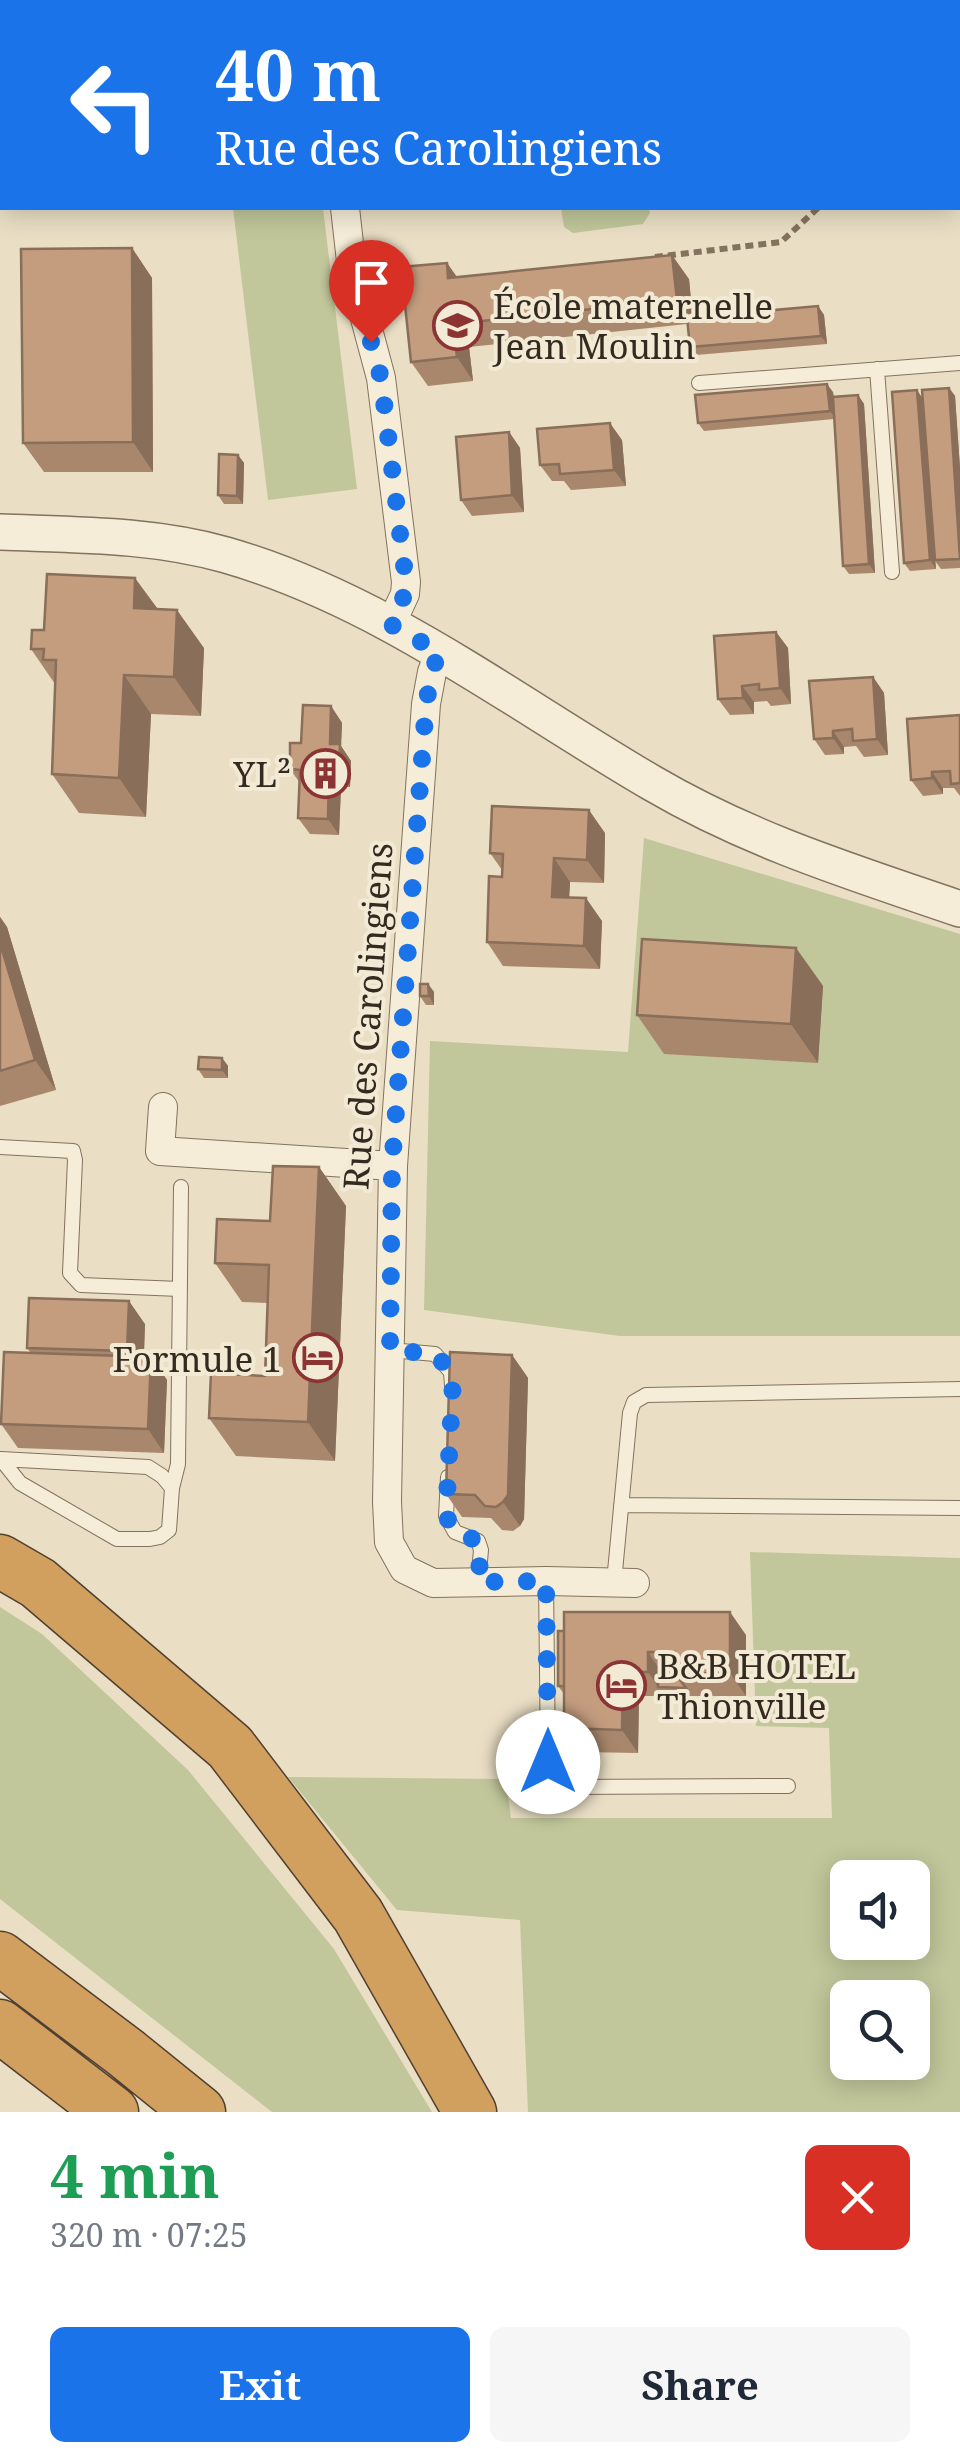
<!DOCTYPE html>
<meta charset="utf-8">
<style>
body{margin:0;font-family:"Noto Serif",serif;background:#f6f6f7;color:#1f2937;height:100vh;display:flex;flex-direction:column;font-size:38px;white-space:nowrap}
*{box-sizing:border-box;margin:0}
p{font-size:32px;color:#747a83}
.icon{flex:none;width:55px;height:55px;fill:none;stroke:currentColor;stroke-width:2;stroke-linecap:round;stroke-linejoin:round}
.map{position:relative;height:2112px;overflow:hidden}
.drawer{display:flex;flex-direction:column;background:#fff;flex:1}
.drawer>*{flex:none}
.banner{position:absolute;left:0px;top:0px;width:960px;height:210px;box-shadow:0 5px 25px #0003;background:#1a73e8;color:#fff;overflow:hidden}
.fabs{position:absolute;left:830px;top:1860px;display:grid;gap:20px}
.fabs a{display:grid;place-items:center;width:100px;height:100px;border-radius:15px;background:#fff;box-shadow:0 5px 25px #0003;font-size:50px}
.pin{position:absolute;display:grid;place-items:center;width:85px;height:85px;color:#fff;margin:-102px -42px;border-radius:50% 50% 50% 0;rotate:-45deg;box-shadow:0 0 10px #0007}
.pin .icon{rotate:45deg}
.me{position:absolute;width:110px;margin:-55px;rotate:0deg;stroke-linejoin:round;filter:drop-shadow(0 0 8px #0008)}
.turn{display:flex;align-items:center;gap:35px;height:210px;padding:0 50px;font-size:45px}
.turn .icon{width:130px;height:130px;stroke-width:2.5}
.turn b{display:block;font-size:70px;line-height:85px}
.round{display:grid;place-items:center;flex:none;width:105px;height:105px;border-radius:15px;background:#f6f6f7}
.overview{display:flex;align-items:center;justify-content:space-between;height:170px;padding:0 50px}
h1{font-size:60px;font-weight:700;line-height:75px;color:#1e9e55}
.action{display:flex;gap:20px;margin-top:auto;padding:20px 50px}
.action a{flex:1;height:115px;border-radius:15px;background:#1a73e8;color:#fff;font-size:40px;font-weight:700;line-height:115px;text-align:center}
.action a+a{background:#f6f6f7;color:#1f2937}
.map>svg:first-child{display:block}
.green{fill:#c1c79a;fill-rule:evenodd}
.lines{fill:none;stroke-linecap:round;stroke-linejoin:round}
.service-casing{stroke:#83725d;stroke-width:16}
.minor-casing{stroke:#83725d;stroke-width:30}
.tertiary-casing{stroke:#83725d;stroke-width:38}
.motorway-casing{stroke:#514031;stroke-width:55}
.path{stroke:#83725d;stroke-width:6;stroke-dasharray:8 5;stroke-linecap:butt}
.service{stroke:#f5edd8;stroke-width:14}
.minor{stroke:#f5edd8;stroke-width:28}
.tertiary{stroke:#f5edd8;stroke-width:35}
.motorway{stroke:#d1a05e;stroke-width:52}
.wall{fill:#a9876d}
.shaded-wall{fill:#896e59}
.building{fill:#c49d7f;stroke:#896e59;stroke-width:2.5}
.route{stroke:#1a73e8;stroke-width:18;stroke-dasharray:0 32.4}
.labels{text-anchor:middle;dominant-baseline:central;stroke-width:8;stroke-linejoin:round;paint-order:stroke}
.poi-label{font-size:35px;fill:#352a1f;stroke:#f2ead4;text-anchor:start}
.street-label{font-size:35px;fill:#352a1f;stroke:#f2ead4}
</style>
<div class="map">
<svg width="960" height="2112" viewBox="0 0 960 2112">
<rect width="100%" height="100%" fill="#eadfc5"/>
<path class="green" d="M732 0H948L946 2H718Z
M233 208H323L357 489 268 500Z
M561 208H649L650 213 643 224 573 233 564 227Z
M644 838 960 934V1336H620L424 1310 430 1041 628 1052Z
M750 1552 960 1558V2112H528L520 1920 397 1910 288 1777 506 1779 511 1818H832L829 1728 756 1726ZM848 1878H912V1942H848ZM848 1998H912V2062H848Z
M0 1607 42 1634 188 1770 334 1949 432 2112H272L0 1899Z"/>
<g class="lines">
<defs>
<path id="service" d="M433 0 434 2
M660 0V2
M877 369 892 572
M699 383 960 363
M0 1147 73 1151 75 1160 70 1273 81 1285 180 1289
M390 1350 435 1354 451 1372 452 1386
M1 1459 148 1467 162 1476 172 1488 169 1530 160 1537 150 1539H117L20 1483Z
M448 1477 446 1516 455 1532 478 1541 481 1550 478 1582
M172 1488 178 1464 181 1187
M621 1505 960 1508
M546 1581 548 1762 550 1775 562 1787 788 1786
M614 1582 630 1413 634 1402 646 1395 960 1389"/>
<path id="minor" d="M349 2V0
M345 208 352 270 381 378 406 582 405 594 391 624
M439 652 432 672 426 704 393 1166 387 1502 389 1542 404 1569 433 1583 546 1581 635 1583
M163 1107 160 1151 393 1166"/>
<path id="tertiary" d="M0 532C75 535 152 534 226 555 382 600 513 702 652 783 751 841 852 872 960 909"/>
<path id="motorway" d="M0 1561 38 1583 230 1747 358 1915 470 2112
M0 1958 126 2053 199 2112
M0 2026 112 2112"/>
</defs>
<use href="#service" class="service-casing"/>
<use href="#minor" class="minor-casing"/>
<use href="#tertiary" class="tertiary-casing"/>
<use href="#motorway" class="motorway-casing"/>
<path class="path" d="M943 2V0
M655 257 781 242 818 208
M383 277 409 284"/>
<use href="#service" class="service"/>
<use href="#minor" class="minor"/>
<use href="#tertiary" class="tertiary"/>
<use href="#motorway" class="motorway"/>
</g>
<path class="wall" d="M0 0H118V2H2V72H0Z
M132 248 152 278 153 472H44L23 443Z
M447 263 457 277 689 279 693 318 818 306 824 315 827 344 696 355 690 347 687 324 469 347 473 381 428 386 411 362Z
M949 388 955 396 960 468V568L941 569 935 561 936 569 910 571 904 563 923 399Z
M833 392 834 397 858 395 864 404 875 573 849 574 843 566 834 419 704 431 698 423Z
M509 432 520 448 524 512 472 516 461 500Z
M622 440 626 486 571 490 564 481H552L540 465Z
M238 455 244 463 243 504H224L218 495Z
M157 609 204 648 201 716 151 714 146 817 79 813 52 774 55 684 31 649 44 630Z
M776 632 788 648 791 704 771 706 767 701 754 702V714L730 715 718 699Z
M873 677 884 693 888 755 864 757 856 746 844 747V754L825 755 814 739Z
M331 706 342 723 341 746 351 761 350 787H341L339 835 310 834 298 818 300 783 290 769 301 743Z
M960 715V796L954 788H943V794L923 796 911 780Z
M605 833 604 883 570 882 569 897 602 921 600 969 503 966 487 942 502 870 490 853Z
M0 917 7 927 56 1090 0 1106Z
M796 948 823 986 818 1063 664 1054 637 1015Z
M428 984 434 992V1005H426L420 996Z
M222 1058 228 1066V1078H204L198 1069Z
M319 1167 346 1206 335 1461 236 1456 209 1418 265 1376 268 1303 242 1302 215 1263 270 1221Z
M145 1324 144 1356 151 1357 167 1380 164 1453 18 1448 1 1424 31 1353 27 1348Z
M512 1355 528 1378 524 1519 520 1526 513 1531 502 1530 491 1518 462 1517 446 1494Z
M558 1631 746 1635V1696H639L638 1753 580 1752 564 1728V1694L558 1686Z"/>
<path class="shaded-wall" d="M96 0H118V2H95Z
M600 0H613L614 2H600Z
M132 248 152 278 153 472 133 442Z
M672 255 689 279 693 323 677 300Z
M447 263 463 286 448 278Z
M818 306 824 315 827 344 821 336Z
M453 324 469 347 473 381 457 357Z
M827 384 833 392 836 419 830 411Z
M949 388 955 396 960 468V540Z
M917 390 923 399 936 569 930 560Z
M858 395 864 404 875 573 869 564Z
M610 423 622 440 626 486 614 470Z
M509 432 520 448 524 512 512 495Z
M238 455 244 463 243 504 237 496Z
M135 578 163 616 134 608Z
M177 610 204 648 201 716 174 677Z
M776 632 788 648 791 704 780 688Z
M124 675 151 714 146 817 119 778Z
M873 677 884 693 888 755 877 739Z
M742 686 754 702V714L743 698Z
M331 706 342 723 341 746 351 761 350 787 339 771 330 744Z
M833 731 844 747V754L833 738Z
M329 771 341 787 339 835 328 819Z
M932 772 943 788V794L932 778Z
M589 810 605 833 604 883 587 860Z
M554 858 570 882 568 920 552 897Z
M586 898 602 921 600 969 584 946Z
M0 917 7 927 56 1090 35 1060 0 943Z
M796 948 823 986 818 1063 791 1024Z
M428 984 434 992V1005L429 996Z
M222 1058 228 1066V1078L222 1070Z
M319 1167 346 1206 335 1461 308 1422Z
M129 1301 145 1324 143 1375 127 1351Z
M512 1355 528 1378 524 1519 520 1526 503 1502Z
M151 1357 167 1380 164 1453 148 1429Z
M730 1612 746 1635V1696L730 1673Z
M648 1652 664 1676 658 1687 648 1672Z
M623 1672 639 1696 638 1753 622 1730Z"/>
<path class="building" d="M0 0H96L95 2H2V43H0Z
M440 0H600V2H440Z
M132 248 133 442 23 443 21 249Z
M672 255 677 300 453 324 457 357 411 362 401 267 447 263 448 278Z
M818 306 821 336 690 347 687 318Z
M827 384 830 411 698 423 695 395Z
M949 388 960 559 935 560 922 390Z
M917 390 930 560 904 563 892 392Z
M858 395 869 564 843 566 833 397Z
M610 423 614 470 560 474 559 464 540 465 537 429Z
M509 432 512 495 461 500 456 437Z
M219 454 238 455 237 496 218 495Z
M47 574 135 578 134 608 177 610 174 677 124 675 119 778 52 774 56 660H43L44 649H31L32 630H44Z
M776 632 780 688 759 690V684L742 686 743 698 718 699 714 636Z
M873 677 877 739 853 741 852 729 833 731V738L814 739 809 681Z
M303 705 331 706 330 744H340L339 771H329L328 819 298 818 300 770 290 769V743H301Z
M960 715V783L951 784 950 771 932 772V778L911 780 907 719Z
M492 806 589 810 587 860 554 858 552 897 586 898 584 946 487 942 489 876 502 877 503 854 490 853Z
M642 939 796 948 791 1024 637 1015Z
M0 943 35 1060 0 1071Z
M420 984H428L429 996H420Z
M199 1057 222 1058V1070L198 1069Z
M273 1166 319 1167 308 1422 209 1418 211 1373 265 1376 269 1265 215 1263 217 1219 270 1221Z
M29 1298 129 1301 127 1351 27 1348Z
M4 1352 151 1357 148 1429 1 1424Z
M450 1352 512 1355 508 1495 503 1502 496 1507 485 1506 475 1495 446 1494Z
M564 1612H730V1673H675V1652H648V1672H623L622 1730 564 1728Z
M558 1631H564V1686H558Z
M658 1667H675V1673L686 1688 658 1687Z"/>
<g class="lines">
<path class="route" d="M371 342 381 378 406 582 405 594 390 624 439 652 432 672 426 704 392 1166 390 1350 435 1354 451 1372 453 1380 446 1516 455 1532 478 1541 481 1550 478 1582 546 1581 548 1762"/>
</g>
<defs>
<symbol id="school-ring" viewBox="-11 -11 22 22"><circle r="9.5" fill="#f2ead4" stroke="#8c3433" stroke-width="1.5"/><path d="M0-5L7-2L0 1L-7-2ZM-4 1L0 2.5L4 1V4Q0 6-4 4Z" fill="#8c3433"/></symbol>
<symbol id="building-ring" viewBox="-11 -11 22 22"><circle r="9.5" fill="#f2ead4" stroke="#8c3433" stroke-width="1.5"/><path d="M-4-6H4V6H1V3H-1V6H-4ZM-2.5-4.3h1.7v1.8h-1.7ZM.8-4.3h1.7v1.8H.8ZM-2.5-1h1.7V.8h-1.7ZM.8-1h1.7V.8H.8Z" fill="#8c3433"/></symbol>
<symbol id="hotel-ring" viewBox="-11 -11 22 22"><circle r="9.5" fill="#f2ead4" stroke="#8c3433" stroke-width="1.5"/><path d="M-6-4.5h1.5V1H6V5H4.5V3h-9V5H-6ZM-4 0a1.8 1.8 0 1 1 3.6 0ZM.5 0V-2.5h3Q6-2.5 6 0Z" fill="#8c3433"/></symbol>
</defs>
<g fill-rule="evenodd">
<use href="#school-ring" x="430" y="298" width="55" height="55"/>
<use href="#building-ring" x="298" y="746" width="55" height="55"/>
<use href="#hotel-ring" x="290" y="1330" width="55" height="55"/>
<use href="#hotel-ring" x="594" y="1658" width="55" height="55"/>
</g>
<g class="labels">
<g class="poi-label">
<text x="493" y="305">École maternelle<tspan x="493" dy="40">Jean Moulin</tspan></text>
<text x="291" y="773" text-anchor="end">YL²</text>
<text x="282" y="1358" text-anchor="end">Formule 1</text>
<text x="657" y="1665">B&amp;B HOTEL<tspan x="657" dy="40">Thionville</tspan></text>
</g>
<g class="street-label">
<text transform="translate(367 1016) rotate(-86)">Rue des Carolingiens</text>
</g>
</g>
</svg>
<div class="fabs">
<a><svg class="icon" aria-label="sound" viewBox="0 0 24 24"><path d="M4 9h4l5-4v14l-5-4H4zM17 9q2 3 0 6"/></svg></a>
<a><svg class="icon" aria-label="search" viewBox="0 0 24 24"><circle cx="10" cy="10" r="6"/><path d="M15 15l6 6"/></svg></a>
</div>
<div class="pin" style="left:371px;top:342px;background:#d93025"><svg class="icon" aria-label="arrive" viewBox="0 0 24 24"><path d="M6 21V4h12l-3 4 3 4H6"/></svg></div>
<svg class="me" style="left:548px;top:1762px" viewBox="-20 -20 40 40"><circle r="19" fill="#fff"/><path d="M0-13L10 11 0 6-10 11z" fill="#1a73e8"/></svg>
<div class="banner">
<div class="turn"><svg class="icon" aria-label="left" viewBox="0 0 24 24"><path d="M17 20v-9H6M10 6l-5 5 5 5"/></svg><div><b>40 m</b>Rue des Carolingiens</div></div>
</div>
</div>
<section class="drawer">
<div class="overview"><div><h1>4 min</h1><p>320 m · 07:25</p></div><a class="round" style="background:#d93025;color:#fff"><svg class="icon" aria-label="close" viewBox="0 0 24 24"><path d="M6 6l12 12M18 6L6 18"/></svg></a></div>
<div class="action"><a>Exit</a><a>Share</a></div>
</section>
